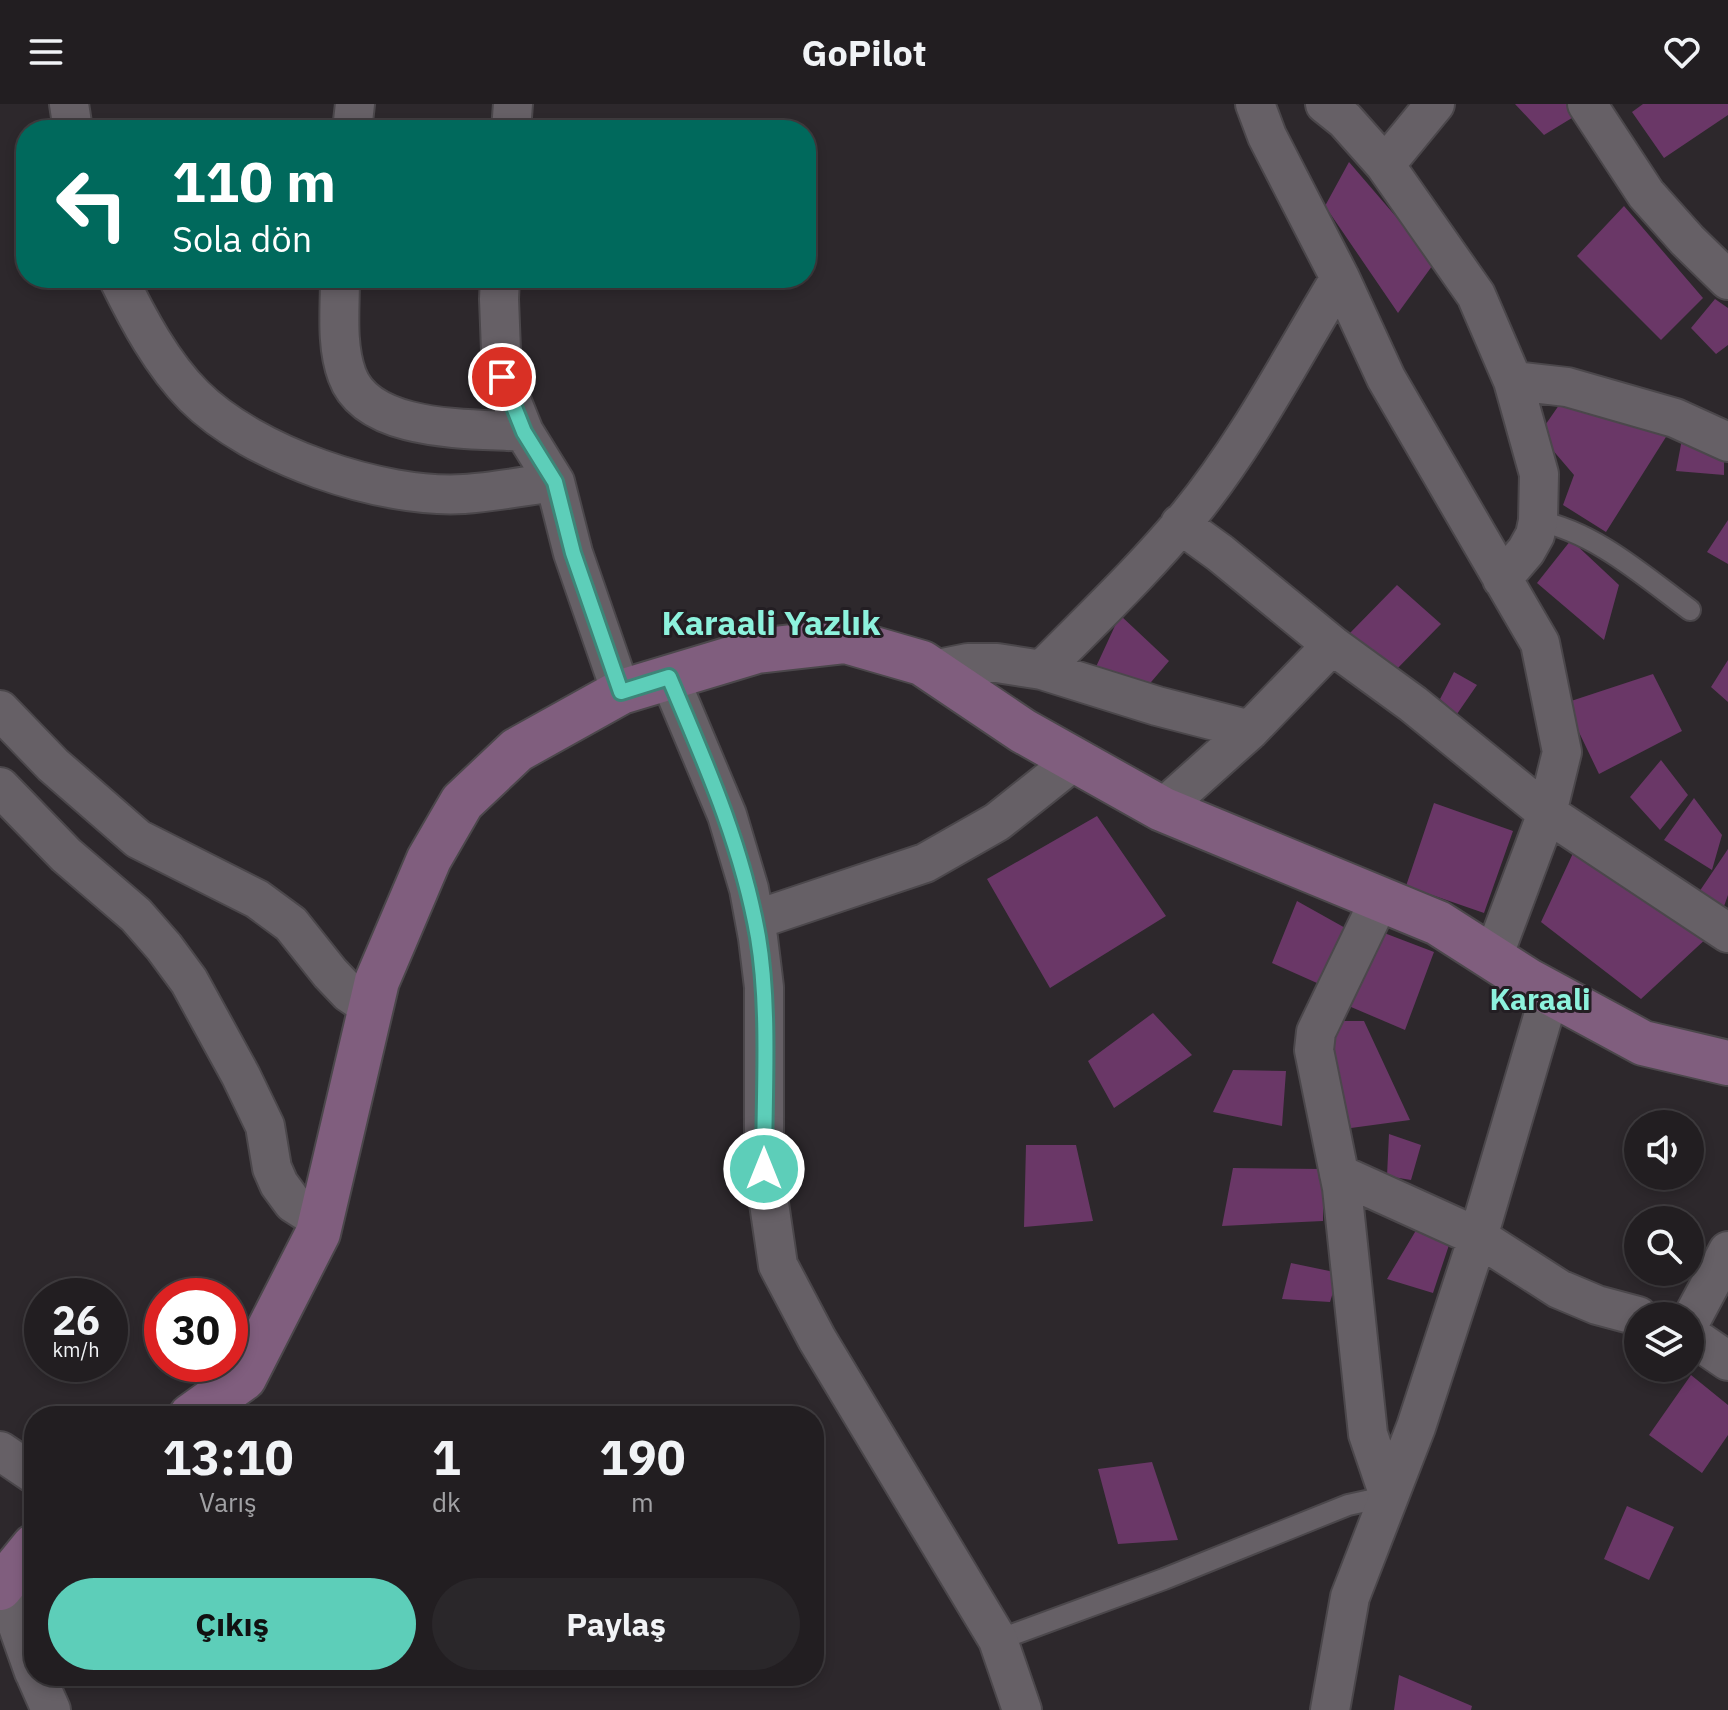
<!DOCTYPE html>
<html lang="tr">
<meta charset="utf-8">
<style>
body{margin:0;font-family:"IBM Plex Sans",sans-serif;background:#2a272a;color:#f1f3f6;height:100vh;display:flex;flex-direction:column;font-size:30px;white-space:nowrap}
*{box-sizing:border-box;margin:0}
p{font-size:26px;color:#a2a2a5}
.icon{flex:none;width:44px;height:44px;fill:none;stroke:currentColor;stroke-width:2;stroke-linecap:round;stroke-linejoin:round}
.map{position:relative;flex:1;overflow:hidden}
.details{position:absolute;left:24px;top:1302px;width:800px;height:280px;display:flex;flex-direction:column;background:#221e21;border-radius:32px;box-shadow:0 4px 12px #0003,0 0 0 2px #3f3c3f}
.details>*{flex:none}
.banner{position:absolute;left:16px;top:16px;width:800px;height:168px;border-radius:32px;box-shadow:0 4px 12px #0003,0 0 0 2px #3f3c3f;background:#00695c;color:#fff;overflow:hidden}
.controls{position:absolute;left:1624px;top:1006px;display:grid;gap:16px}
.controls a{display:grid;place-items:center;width:80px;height:80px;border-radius:50%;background:#221e21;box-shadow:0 4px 12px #0003,0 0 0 2px #3f3c3f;font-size:40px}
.speed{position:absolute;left:24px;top:1174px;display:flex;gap:16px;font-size:40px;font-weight:700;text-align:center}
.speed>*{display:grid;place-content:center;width:104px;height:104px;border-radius:50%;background:#221e21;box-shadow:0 4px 12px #0003,0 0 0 2px #3f3c3f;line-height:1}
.speed small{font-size:20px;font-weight:400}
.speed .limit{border:12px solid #d22;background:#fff;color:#111}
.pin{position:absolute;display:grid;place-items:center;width:68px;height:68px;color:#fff;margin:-34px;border:4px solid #fff;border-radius:50%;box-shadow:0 2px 8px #0007}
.me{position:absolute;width:88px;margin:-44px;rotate:0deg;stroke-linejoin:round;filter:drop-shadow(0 0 6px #0008)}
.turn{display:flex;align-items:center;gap:28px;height:168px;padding:0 24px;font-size:36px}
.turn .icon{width:104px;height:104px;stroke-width:2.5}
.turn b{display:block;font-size:56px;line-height:68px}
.eta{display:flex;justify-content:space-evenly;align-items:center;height:136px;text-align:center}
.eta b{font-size:48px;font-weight:700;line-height:56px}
.cta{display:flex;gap:16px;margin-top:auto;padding:16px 24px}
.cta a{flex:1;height:92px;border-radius:48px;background:#5dceb9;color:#111;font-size:32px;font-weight:700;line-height:92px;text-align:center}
.cta a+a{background:#2a272a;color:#f1f3f6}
header{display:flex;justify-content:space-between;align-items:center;height:104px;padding:0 24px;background:#221e21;font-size:36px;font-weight:700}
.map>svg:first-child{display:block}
.building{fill:#6a3767}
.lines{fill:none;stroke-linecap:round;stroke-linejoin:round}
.lane-casing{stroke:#4b474b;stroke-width:24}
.street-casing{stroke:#4b474b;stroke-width:42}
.secondary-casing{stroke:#4b474b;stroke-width:48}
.lane{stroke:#666066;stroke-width:20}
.street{stroke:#666066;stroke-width:38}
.secondary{stroke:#805e7e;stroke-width:44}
.route-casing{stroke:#3c8678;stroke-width:20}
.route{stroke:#5dceb9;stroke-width:14}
.labels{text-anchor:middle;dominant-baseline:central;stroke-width:6;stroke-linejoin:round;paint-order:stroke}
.quarter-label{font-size:30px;font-weight:bold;fill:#8df2dd;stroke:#231e23}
.district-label{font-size:34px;font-weight:bold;fill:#8df2dd;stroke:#231e23}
</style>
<header><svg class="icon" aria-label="menu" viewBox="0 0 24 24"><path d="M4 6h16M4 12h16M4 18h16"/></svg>GoPilot<svg class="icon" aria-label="heart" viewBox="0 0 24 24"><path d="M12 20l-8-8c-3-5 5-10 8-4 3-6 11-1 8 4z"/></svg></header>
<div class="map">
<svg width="1728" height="1606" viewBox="0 0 1728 1606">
<rect width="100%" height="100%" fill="#2d282c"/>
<path class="building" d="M1515 0H1579L1585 6 1544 31Z
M1643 0H1728V11L1664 54 1632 8Z
M1349 58 1435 158 1398 209 1325 102Z
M1624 102 1703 194 1661 236 1577 152Z
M1715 195 1728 204V241L1716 250 1691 224Z
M1566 291 1671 325 1606 428 1563 401 1574 371 1539 330Z
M1682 335 1724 349V371L1676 367Z
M1728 416V460L1707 448Z
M1571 436 1619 481 1604 536 1537 479Z
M1397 481 1441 520 1391 571 1349 530Z
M1120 511 1169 557 1146 584 1095 565Z
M1728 556V598L1711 583Z
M1454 568 1477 581 1457 610 1440 595Z
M1653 570 1682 627 1599 670 1565 599Z
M1661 656 1688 691 1660 726 1630 693Z
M1694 694 1722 731 1712 766 1664 736Z
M1434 699 1513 727 1484 809 1406 782Z
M1097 712 1166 812 1050 884 987 775Z
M1575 745 1709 832 1641 895 1541 818Z
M1728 745V791L1723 805 1695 794Z
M1297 797 1356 830 1326 883 1272 859Z
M1379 827 1434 848 1405 926 1344 900Z
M1153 909 1192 951 1114 1004 1088 957Z
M1323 917H1364L1410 1016 1351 1024Z
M1233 966 1286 967 1282 1022 1213 1008Z
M1389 1030 1421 1041 1411 1076 1387 1072Z
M1026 1041H1076L1093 1117 1024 1123Z
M1233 1064 1323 1065V1117L1222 1122Z
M1418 1123 1451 1135 1433 1189 1387 1175Z
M1291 1159 1339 1169 1330 1198 1282 1195Z
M1691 1271 1728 1301V1331L1702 1369 1649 1331Z
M1152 1358 1178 1436 1118 1440 1098 1365Z
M1627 1402 1674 1423 1649 1476 1604 1455Z
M1399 1571 1472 1602 1471 1606H1394Z"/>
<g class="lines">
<defs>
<path id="lane" d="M1538 417C1595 428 1644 472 1690 506
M998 1536 1164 1475 1348 1401 1389 1392"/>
<path id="street" d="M69 0 73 26
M1255 0 1267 32 1340 174 1386 274 1540 539 1562 648 1547 709 1493 853
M1325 0 1345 16 1385 61 1435 0
M1587 0 1646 90 1687 136 1728 176
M352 26 355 0
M511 26 513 0
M1385 61 1476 191 1513 277 1539 370 1538 417 1535 431 1526 447 1502 475
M118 174C138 215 162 260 194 292 253 351 381 395 464 390 494 388 525 382 555 378
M340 174C340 206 336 241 347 271 368 330 473 324 524 328
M500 174 499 195 502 273 524 328 555 378 573 449 621 588
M1513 277 1567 283 1675 314 1728 338
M1180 420 1220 449 1332 541 1413 600 1547 709 1728 829
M933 566 968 559H997L1042 566 1157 602 1250 626
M1042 566C1092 515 1144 466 1189 411 1248 339 1292 253 1340 174
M669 573 727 711 749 785 758 834 764 883V1065L778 1161 817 1235 998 1536 1022 1606
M0 606 53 661 138 735 257 795 291 820 330 869 349 889 371 904
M0 683 66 751 136 811 164 843 189 877 241 972 265 1022 272 1064 279 1080 293 1099 321 1117
M1162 705 1250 626 1332 541
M1380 795 1316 928 1314 946 1342 1084 1368 1330 1389 1392
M755 816 925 759 997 718 1075 656
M1339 1070 1478 1133 1559 1185 1597 1201 1638 1212
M1690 1218 1728 1147
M1690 1231 1728 1257
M0 1347 34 1370
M3 1480 34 1568
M36 1572 51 1606
M1330 1606 1350 1493 1416 1323 1478 1133 1550 889"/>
<path id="secondary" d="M191 1312 244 1274 318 1129 377 877 429 755 462 698 517 646 621 588 757 547 846 537 922 559 1023 627 1162 705 1438 819 1527 876 1643 939 1728 959
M0 1484 34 1442"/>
</defs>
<use href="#lane" class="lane-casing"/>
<use href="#street" class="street-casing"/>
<use href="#secondary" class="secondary-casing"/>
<use href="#lane" class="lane"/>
<use href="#street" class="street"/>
<use href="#secondary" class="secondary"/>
</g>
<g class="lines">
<defs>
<path id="route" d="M502 273 524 328 555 378 573 449 621 588 669 573C705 658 742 741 758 833 770 904 764 992 764 1065"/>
</defs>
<use href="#route" class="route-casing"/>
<use href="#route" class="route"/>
</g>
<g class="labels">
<g class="quarter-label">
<text x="1540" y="894">Karaali</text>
</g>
<g class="district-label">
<text x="771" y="518">Karaali Yazlık</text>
</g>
</g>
</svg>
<div class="controls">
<a><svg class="icon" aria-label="sound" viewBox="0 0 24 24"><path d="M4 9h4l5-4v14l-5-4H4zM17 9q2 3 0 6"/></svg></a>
<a><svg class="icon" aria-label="search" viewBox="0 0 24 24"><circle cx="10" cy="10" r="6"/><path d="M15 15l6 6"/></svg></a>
<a><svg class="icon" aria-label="layers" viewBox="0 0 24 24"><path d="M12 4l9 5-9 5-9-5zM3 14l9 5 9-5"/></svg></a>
</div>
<div class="speed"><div>26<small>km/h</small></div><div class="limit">30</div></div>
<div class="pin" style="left:502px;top:273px;background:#d93025"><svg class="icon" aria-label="arrive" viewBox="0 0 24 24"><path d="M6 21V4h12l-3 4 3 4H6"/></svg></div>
<svg class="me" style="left:764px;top:1065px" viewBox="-20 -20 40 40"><circle r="17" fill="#5dceb9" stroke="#fff" stroke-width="3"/><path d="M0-11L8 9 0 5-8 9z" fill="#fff"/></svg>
<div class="banner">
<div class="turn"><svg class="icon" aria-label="left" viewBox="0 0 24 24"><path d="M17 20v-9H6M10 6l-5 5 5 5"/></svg><div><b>110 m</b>Sola dön</div></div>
</div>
<section class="details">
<div class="eta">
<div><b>13:10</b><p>Varış</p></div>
<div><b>1</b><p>dk</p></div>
<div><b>190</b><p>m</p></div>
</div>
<div class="cta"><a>Çıkış</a><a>Paylaş</a></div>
</section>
</div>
